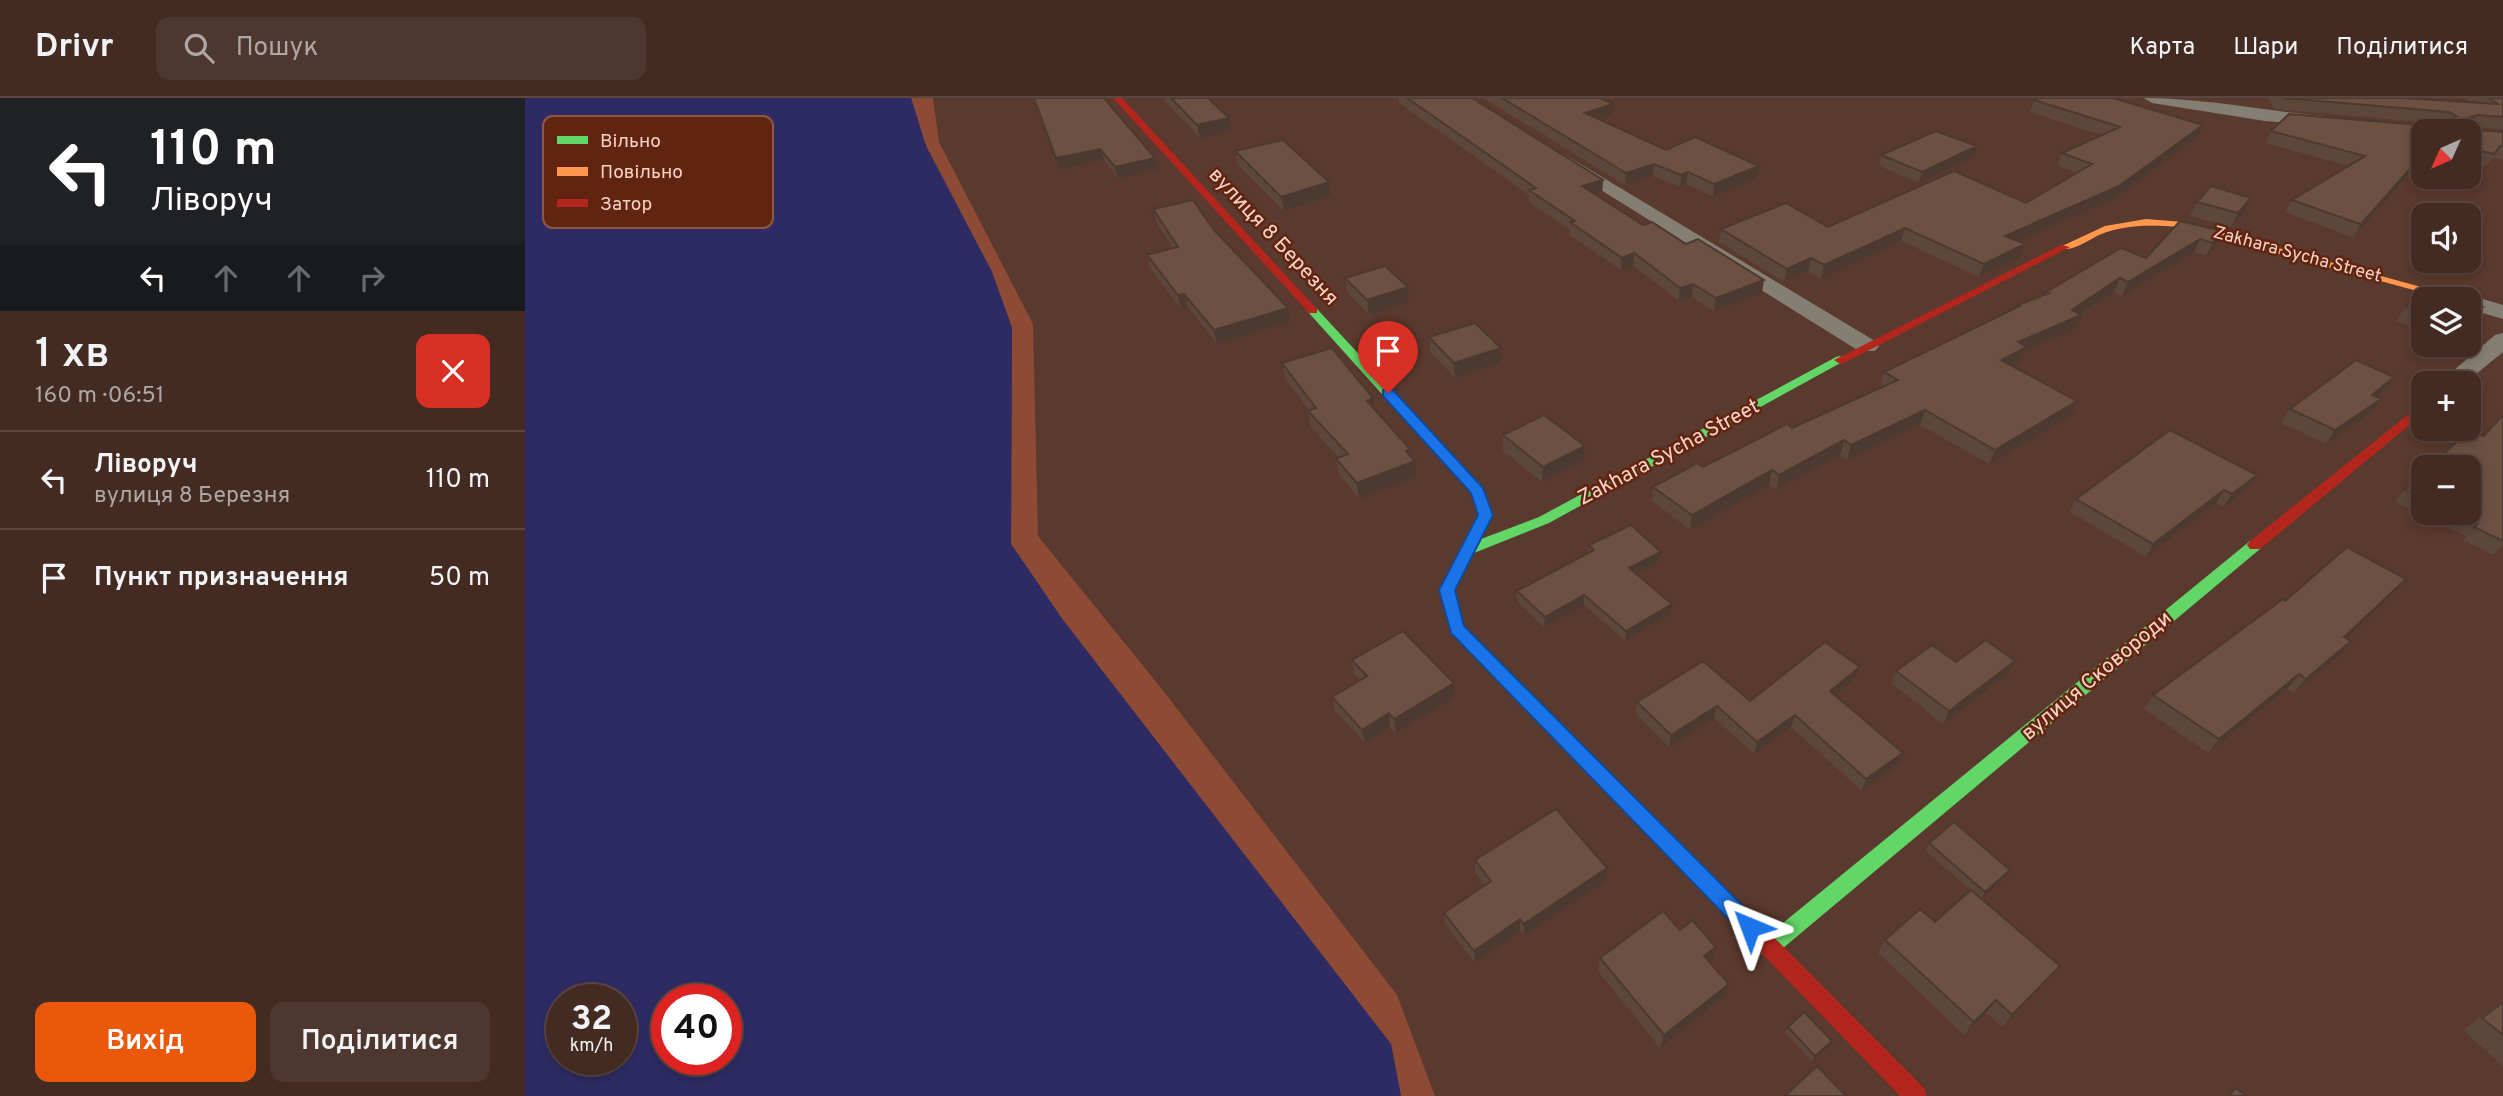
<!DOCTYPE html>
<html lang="uk">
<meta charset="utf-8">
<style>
body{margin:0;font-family:Overpass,sans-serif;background:#4e372f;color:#f1f3f6;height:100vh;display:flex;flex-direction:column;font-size:26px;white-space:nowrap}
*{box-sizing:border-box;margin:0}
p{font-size:23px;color:#afa7a5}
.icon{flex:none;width:38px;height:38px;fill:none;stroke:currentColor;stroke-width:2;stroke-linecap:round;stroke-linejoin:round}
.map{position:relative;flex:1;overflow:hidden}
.side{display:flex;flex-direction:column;background:#442b22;width:525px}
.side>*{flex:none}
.top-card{background:#202124;color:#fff;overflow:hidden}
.needle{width:46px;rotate:225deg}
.controls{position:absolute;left:1886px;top:21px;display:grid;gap:14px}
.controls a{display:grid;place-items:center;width:70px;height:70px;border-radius:14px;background:#442b22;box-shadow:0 4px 10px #0003,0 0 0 2px #5c4740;font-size:35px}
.speed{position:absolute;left:21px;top:886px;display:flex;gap:14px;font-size:35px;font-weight:700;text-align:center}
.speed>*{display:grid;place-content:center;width:91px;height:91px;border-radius:50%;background:#442b22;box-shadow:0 4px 10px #0003,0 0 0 2px #5c4740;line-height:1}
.speed small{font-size:18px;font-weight:400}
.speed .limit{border:10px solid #d22;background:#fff;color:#111}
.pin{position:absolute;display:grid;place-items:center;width:60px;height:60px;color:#fff;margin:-72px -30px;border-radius:50% 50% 50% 0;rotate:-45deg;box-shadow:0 0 7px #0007}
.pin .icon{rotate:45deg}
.me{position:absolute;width:77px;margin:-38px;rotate:316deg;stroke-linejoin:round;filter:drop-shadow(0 0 5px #0008)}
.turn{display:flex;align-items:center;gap:24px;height:147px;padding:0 35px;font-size:32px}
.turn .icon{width:91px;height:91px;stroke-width:2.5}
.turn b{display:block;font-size:49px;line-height:60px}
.lanes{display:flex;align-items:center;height:66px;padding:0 35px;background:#0003;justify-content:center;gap:35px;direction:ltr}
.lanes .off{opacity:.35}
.round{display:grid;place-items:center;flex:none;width:74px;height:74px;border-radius:14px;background:#4e372f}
.head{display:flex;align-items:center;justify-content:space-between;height:119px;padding:0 35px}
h1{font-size:42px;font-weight:600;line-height:52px}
.action{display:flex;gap:14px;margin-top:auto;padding:14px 35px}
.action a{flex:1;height:80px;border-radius:14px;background:#ea580c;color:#fff;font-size:28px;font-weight:600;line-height:80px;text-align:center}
.action a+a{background:#4e372f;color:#f1f3f6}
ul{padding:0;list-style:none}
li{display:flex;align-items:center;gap:21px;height:98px;padding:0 35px;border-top:2px solid #5c4740}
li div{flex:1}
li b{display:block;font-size:26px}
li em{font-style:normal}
header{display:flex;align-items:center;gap:42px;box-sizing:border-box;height:98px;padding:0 35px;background:#442b22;border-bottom:2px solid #5c4740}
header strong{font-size:33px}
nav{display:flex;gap:38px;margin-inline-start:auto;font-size:24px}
.search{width:490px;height:63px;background:#4e372f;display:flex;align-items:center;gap:18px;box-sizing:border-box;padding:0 24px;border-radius:14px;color:#afa7a5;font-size:26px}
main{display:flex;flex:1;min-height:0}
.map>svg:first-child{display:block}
.green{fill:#8d4b36}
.water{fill:#2e2b64;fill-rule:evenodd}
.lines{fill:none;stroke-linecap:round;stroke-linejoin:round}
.street{fill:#857f73;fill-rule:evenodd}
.fast{fill:#63d668;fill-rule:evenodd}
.slow{fill:#ff974d;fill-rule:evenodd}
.jam{fill:#b3261e;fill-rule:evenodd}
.wall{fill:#5d463a}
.shaded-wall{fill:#4c392f}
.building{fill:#6c5143;stroke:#4c392f;stroke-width:2}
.route{fill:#1a73e8;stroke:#114b97;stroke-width:2}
.labels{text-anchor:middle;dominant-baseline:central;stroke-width:5;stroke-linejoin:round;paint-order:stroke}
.far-street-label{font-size:18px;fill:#f8d2c5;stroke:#612410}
.street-label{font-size:21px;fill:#f8d2c5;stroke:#612410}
.key{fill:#612410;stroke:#8e5846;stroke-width:2}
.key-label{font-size:19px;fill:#f8d2c5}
</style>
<header>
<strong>Drivr</strong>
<div class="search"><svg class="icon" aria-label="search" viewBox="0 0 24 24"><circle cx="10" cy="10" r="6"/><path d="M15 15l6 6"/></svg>Пошук</div>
<nav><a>Карта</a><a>Шари</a><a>Поділитися</a></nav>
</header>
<main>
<section class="side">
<div class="top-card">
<div class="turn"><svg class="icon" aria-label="left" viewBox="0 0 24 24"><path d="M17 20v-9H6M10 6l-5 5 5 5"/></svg><div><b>110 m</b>Ліворуч</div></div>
<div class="lanes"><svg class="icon" aria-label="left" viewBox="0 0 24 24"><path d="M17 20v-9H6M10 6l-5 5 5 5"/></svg><svg class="icon off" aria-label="ahead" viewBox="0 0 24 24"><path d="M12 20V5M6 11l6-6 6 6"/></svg><svg class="icon off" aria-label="ahead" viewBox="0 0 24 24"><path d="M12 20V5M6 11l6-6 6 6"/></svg><svg class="icon off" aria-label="right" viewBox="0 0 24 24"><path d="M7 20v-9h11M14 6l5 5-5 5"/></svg></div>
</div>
<div class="head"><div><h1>1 хв</h1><p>160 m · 06:51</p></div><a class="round" style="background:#d93025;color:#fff"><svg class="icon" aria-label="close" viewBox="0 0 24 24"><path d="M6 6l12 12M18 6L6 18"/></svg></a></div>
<ul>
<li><svg class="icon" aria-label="left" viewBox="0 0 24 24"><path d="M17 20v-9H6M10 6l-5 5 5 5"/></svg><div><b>Ліворуч</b><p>вулиця 8 Березня</p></div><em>110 m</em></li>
<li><svg class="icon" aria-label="arrive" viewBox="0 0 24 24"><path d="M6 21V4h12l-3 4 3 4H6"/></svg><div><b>Пункт призначення</b></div><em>50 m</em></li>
</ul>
<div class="action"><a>Вихід</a><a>Поділитися</a></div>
</section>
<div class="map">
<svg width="1978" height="998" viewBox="0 0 1978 998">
<rect width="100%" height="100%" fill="#5a392e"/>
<path class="green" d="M386 0H408L414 44 508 226 513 438 640 595 872 897 910 998H876L866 946 538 522 486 446 487 230 467 174 401 48Z"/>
<path class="water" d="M0 0H386L401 48 467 174 487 230 486 446 538 522 866 946 876 998H0ZM37 901H96V961H37ZM142 901H201V961H142Z"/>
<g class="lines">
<path class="street" d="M1619 0C1679 0 1739 13 1800 18L1809 23 1800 28 1740 23 1627 5Z
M1042 58 1350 243 1354 248 1350 253H1334L1036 67 1033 63Z
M1944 197 1978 207V221L1944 211V201H1935Z
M1978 235V254L1940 285H1914L1970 237Z"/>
<path class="fast" d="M788 209 792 211 958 390 968 417 956 441 1014 419 1311 259 1315 258 1321 262 1024 425 949 455 937 477 932 478 924 473 954 417 946 395 784 215 782 213Z
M1730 442 1738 447 1735 451 1251 856 1244 859 1237 856 1234 849 1237 842 1725 443Z"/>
<path class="slow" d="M1621 121 1659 124 1940 201H1922L1655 129C1626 127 1600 126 1574 137 1563 142 1545 156 1535 149L1580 128Z
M932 468 940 473 930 492 939 528 1166 756 1169 762 1166 768 1159 771 1152 768 926 535 914 492 927 469Z"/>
<path class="jam" d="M588 0H597L792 211V215H784Z
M1536 147 1545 149 1319 265 1315 266 1309 262Z
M1899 304V315L1735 451H1725L1722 447 1725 443Z
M1159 753 1166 756 1399 990 1402 998H1375L1152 768 1149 762 1152 756Z"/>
</g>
<path class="wall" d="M508 0H579L630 60 633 71 593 81 579 62 535 72Z
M640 0H683L704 20 706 33 675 40 641 5Z
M873 0H947L1078 82 1077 94 1070 96 1118 127 1237 195 1189 213 1167 199 1154 203 1108 168 1096 172 1044 137 1045 132 1004 104V97L874 5Z
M958 0H1075L1087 18 1075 22 1141 52 1234 68 1232 80 1188 99 1161 86 1155 89 1128 78 1100 87Z
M1743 0H1878L1945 4 1939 0H1978V31L1950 29 1951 32 1978 34V62L1968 60 1961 68 1944 64V33H1899V59L1829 138H1824L1760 114 1767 102 1824 68 1740 45 1746 33 1906 28 1908 25 1749 11Z
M1509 2 1672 40 1589 101 1493 143 1500 146 1495 160 1454 179 1376 143 1296 181 1283 173 1259 184 1194 144 1196 131 1303 129 1501 105 1552 75 1532 67 1537 55 1576 37 1505 14Z
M1452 48 1449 59 1394 85 1354 68 1356 57Z
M710 53 806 98 759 113 713 67Z
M1672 104 1719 114 1706 129 1665 118Z
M628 111 689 132 763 210 765 224 692 246 663 209 656 211 625 170 622 157 648 150 631 124Z
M1698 133 1691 147 1681 158 1669 154 1597 198 1589 194 1556 217 1550 231 1500 252 1496 263 1487 268 1546 318 1464 366 1395 327 1322 362 1315 357 1251 392 1244 387 1165 432 1127 403 1128 389 1178 369 1357 289 1355 288 1359 274 1492 210 1493 207 1520 196 1521 194Z
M820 180 883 189 884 204 844 217 822 194Z
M1899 201V233L1871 223 1881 208Z
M904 239 976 250V265L930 280 905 254Z
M757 265 849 311 885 351V358L891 379 834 401 814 376 811 361 814 360 786 329 783 313H784L760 280Z
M1869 279 1860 293 1852 299 1856 301 1846 315 1801 346 1756 325 1765 311Z
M1978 317V447L1967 457 1938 442 1941 438 1870 404 1880 391 1899 374V415H1944L1959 338Z
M978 337 1060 348 1059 363 1017 384 978 353Z
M1732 377 1723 390 1698 409 1691 405 1621 459 1545 414 1551 401Z
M1064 447 1136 454 1134 464 1111 476 1145 516 1100 543 1059 507 1019 529 992 503V493L1064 455Z
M1881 481 1869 495 1821 540 1826 543 1814 558 1769 595 1762 591 1683 655 1619 611 1628 597 1760 503Z
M827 562 929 585 930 599 871 635 865 629 840 645 810 613 807 599 835 582 829 576Z
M1371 573 1483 576 1418 626 1366 585Z
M1330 581 1310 598 1378 655 1373 667 1337 693 1266 629 1229 656 1189 620 1144 649 1111 616 1112 604 1225 603Z
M1404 745 1480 779 1456 801 1535 868 1524 881 1477 929 1461 915 1439 937 1353 855 1360 842 1410 824 1450 796 1400 753Z
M950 762 1081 783 999 838 995 833 950 865 920 827 919 815 960 788 950 775Z
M1155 832 1187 862 1184 864 1204 886 1199 899 1135 950 1073 873 1075 860Z
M1978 902V968L1938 932Z
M1263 929 1303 950 1287 964 1260 935Z"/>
<path class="shaded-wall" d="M1088 6 1087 18 1059 27 1060 15Z
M1952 17 1944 28 1942 20Z
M704 20 706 33 675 40 672 27Z
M1678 27 1672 40 1589 101 1475 151 1480 138Z
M1452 48 1449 59 1394 85 1397 74Z
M575 51 579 62 535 72 531 60Z
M1899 55V59L1829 138 1836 126Z
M630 60 633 71 593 81 590 69Z
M1129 66 1128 78 1100 87 1101 75Z
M1234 68 1232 80 1188 99 1189 86Z
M1163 74 1161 86 1155 89 1156 77Z
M1078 82 1077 94 1056 100 1057 88Z
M804 84 806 98 759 113 756 99Z
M1726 100 1719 114 1706 129 1713 115Z
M1380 130 1376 143 1296 181 1299 167Z
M1698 133 1691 147 1681 158 1688 145Z
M1675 141 1669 154 1597 198 1603 184Z
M1500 146 1495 160 1454 179 1459 166Z
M1109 155 1108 168 1096 172 1097 160Z
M1286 160 1283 173 1259 184 1262 171Z
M1595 180 1589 194 1553 218 1556 217 1550 231 1500 252 1496 263 1471 276 1476 262 1493 244 1547 212Z
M1239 182 1237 195 1189 213 1191 200Z
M1168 186 1167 199 1154 203 1155 190Z
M883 189 884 204 844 217 842 202Z
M659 196 663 209 656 211 653 197Z
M1958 209 1947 223 1944 226V221Z
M763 210 765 224 692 246 689 232Z
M976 250V265L930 280 929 265Z
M1869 279 1860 293 1837 311 1847 297Z
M848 300 850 316 842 303Z
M1856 301 1846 315 1801 346 1810 332Z
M1552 303 1546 318 1464 366 1470 352Z
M1400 312 1395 327 1322 362 1326 347Z
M1319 342 1315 357 1251 392 1254 377Z
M1060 348 1059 363 1017 384 1018 369Z
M885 351 886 365 890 363 891 379 834 401 832 385 881 353Z
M1247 372 1244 387 1165 432 1167 417Z
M1732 377 1723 390 1698 409 1707 396Z
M1699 392 1691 405 1621 459 1628 446Z
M1136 454 1134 464 1103 480 1104 470Z
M1881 481 1869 495 1808 553 1819 539Z
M1059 497V507L1019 529 1020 519Z
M1147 506 1145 516 1100 543 1101 533Z
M1826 543 1814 558 1769 595 1781 581Z
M1490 563 1483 576 1418 626 1424 613Z
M1335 569 1330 581 1301 605 1305 593Z
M1774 576 1762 591 1683 655 1694 641Z
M929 585 930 599 871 635 869 621Z
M1192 608 1189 620 1144 649 1146 637Z
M864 615 865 629 840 645 837 632Z
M1270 617 1266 629 1229 656 1232 644Z
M1378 655 1373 667 1337 693 1341 681Z
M1082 770 1081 783 999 838V826Z
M1485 772 1480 779 1456 801 1460 794Z
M995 821V833L950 865 949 853Z
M1191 849 1187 862 1175 872 1179 858Z
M1535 868 1524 881 1477 929 1487 917Z
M1204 886 1199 899 1135 950 1139 937Z
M1471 902 1461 915 1439 937 1449 924Z
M1307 943 1303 950 1287 964 1290 958Z"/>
<path class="building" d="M509 0H579L630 60 590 69 575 51 531 60Z
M646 0H683L704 20 672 27Z
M882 0H947L1078 82 1057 88 1118 127 1127 124 1161 146 1173 141 1239 182 1191 200 1168 186 1155 190 1109 155 1097 160 1045 124 1050 123 1004 92 1011 90Z
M977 0H1075L1088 6 1060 15 1141 52 1170 39 1234 68 1189 86 1163 74 1156 77 1129 66 1101 75Z
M1513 0H1588L1678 27 1594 88 1480 138 1500 146 1459 166 1380 130 1299 167 1286 160 1262 171 1196 131 1261 105 1303 129 1429 73 1501 105 1567 66 1537 55 1595 29 1509 2Z
M1758 0H1878L1973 6 1964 0H1978V19L1952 17 1942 20 1943 23 1949 24 1951 32 1978 34V48H1975L1969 56 1944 50V33H1899V55L1836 126 1832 125 1767 102 1840 58 1746 33 1764 16 1906 28 1909 24H1933L1936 21 1924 14Z
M1411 33 1452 48 1397 74 1356 57Z
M758 42 804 84 756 99 710 53Z
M1686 88 1726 100 1713 115 1672 104Z
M668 102 689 132 763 210 689 232 659 196 653 197 622 157 653 149 628 111Z
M1655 123 1698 133 1688 145 1675 141 1603 184 1595 180 1547 212 1556 217 1493 244 1502 249 1476 262 1552 303 1470 352 1400 312 1326 347 1319 342 1254 377 1247 372 1167 417 1128 389 1172 365 1178 369 1262 326 1267 330 1373 282 1359 274 1495 208 1493 207 1524 195 1521 194 1596 150 1621 160Z
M860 168 883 189 842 202 820 180Z
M1905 187 1940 201H1899V215L1881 208Z
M1944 203 1958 209 1944 221Z
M950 225 976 250 929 265 904 239Z
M807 250 848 300 842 303 885 351 881 353 890 363 832 385 811 361 823 356 783 313 791 310 757 265Z
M1831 262 1869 279 1847 297 1856 301 1810 332 1765 311Z
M1019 317 1060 348 1018 369 978 337Z
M1978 317V443L1949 429 1953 426 1930 415H1944V369H1904L1945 332 1959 338Z
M1645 332 1732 377 1707 396 1699 392 1628 446 1551 401Z
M1899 374V400L1880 391Z
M1106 427 1136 454 1104 470 1147 506 1101 533 1059 497 1020 519 992 493 1069 452 1064 447Z
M1822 449 1881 481 1819 539 1826 543 1781 581 1774 576 1694 641 1628 597 1758 501 1760 503Z
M878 533 929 585 869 621 864 615 837 632 807 599 842 578 827 562Z
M1461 542 1490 563 1424 613 1371 573 1407 547 1431 564Z
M1300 544 1335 569 1305 593 1378 655 1341 681 1270 617 1232 644 1192 608 1146 637 1112 604 1178 563 1225 603Z
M1031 711 1082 770 999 826 995 821 949 853 919 815 966 783 950 762Z
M1429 724 1485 772 1460 794 1404 745Z
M1446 792 1535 868 1487 917 1471 902 1449 924 1360 842 1395 811 1410 824Z
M1138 813 1155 832 1167 822 1191 849 1179 858 1204 886 1139 937 1075 860Z
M1978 904V937L1957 920Z
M1279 914 1307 943 1290 958 1263 929Z
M1292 968 1321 998H1260Z
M1711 990 1721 998H1704Z"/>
<path class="route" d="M863 291 868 292 958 390 968 417 930 492 939 528 1232 822 1235 829 1232 836 1225 839 1218 836 926 535 914 492 953 417 946 395 858 298V292Z"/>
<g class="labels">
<g class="far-street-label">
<text transform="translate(1772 157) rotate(15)">Zakhara Sycha Street</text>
</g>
<g class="street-label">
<text transform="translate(748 139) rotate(47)">вулиця 8 Березня</text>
<text transform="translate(1144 355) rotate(-28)">Zakhara Sycha Street</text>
<text transform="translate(1572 578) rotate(-40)">вулиця Сковороди</text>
</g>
</g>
<rect x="18" y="18" width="230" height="112" rx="10" class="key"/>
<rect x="32" y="38" width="31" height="8" fill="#63d668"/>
<rect x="32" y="69" width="31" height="9" fill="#ff974d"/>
<rect x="32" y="101" width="31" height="8" fill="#b3261e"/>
<g class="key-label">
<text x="75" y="49">Вільно</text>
<text x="75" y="80">Повільно</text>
<text x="75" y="112">Затор</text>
</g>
</svg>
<div class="controls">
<a><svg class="needle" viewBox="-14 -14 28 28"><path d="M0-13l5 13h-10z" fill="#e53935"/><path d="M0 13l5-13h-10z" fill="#afa7a5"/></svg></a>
<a><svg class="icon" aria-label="sound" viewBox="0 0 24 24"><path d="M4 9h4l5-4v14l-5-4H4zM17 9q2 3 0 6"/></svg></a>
<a><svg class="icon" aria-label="layers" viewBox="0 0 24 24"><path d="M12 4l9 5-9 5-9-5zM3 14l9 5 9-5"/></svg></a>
<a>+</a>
<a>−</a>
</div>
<div class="speed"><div>32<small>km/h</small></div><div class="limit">40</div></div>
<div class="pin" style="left:863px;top:295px;background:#d93025"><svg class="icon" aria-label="arrive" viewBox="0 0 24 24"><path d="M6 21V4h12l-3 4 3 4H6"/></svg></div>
<svg class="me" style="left:1225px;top:829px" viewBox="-20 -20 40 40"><path d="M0-17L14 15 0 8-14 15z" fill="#1a73e8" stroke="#fff" stroke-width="4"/></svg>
</div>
</main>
